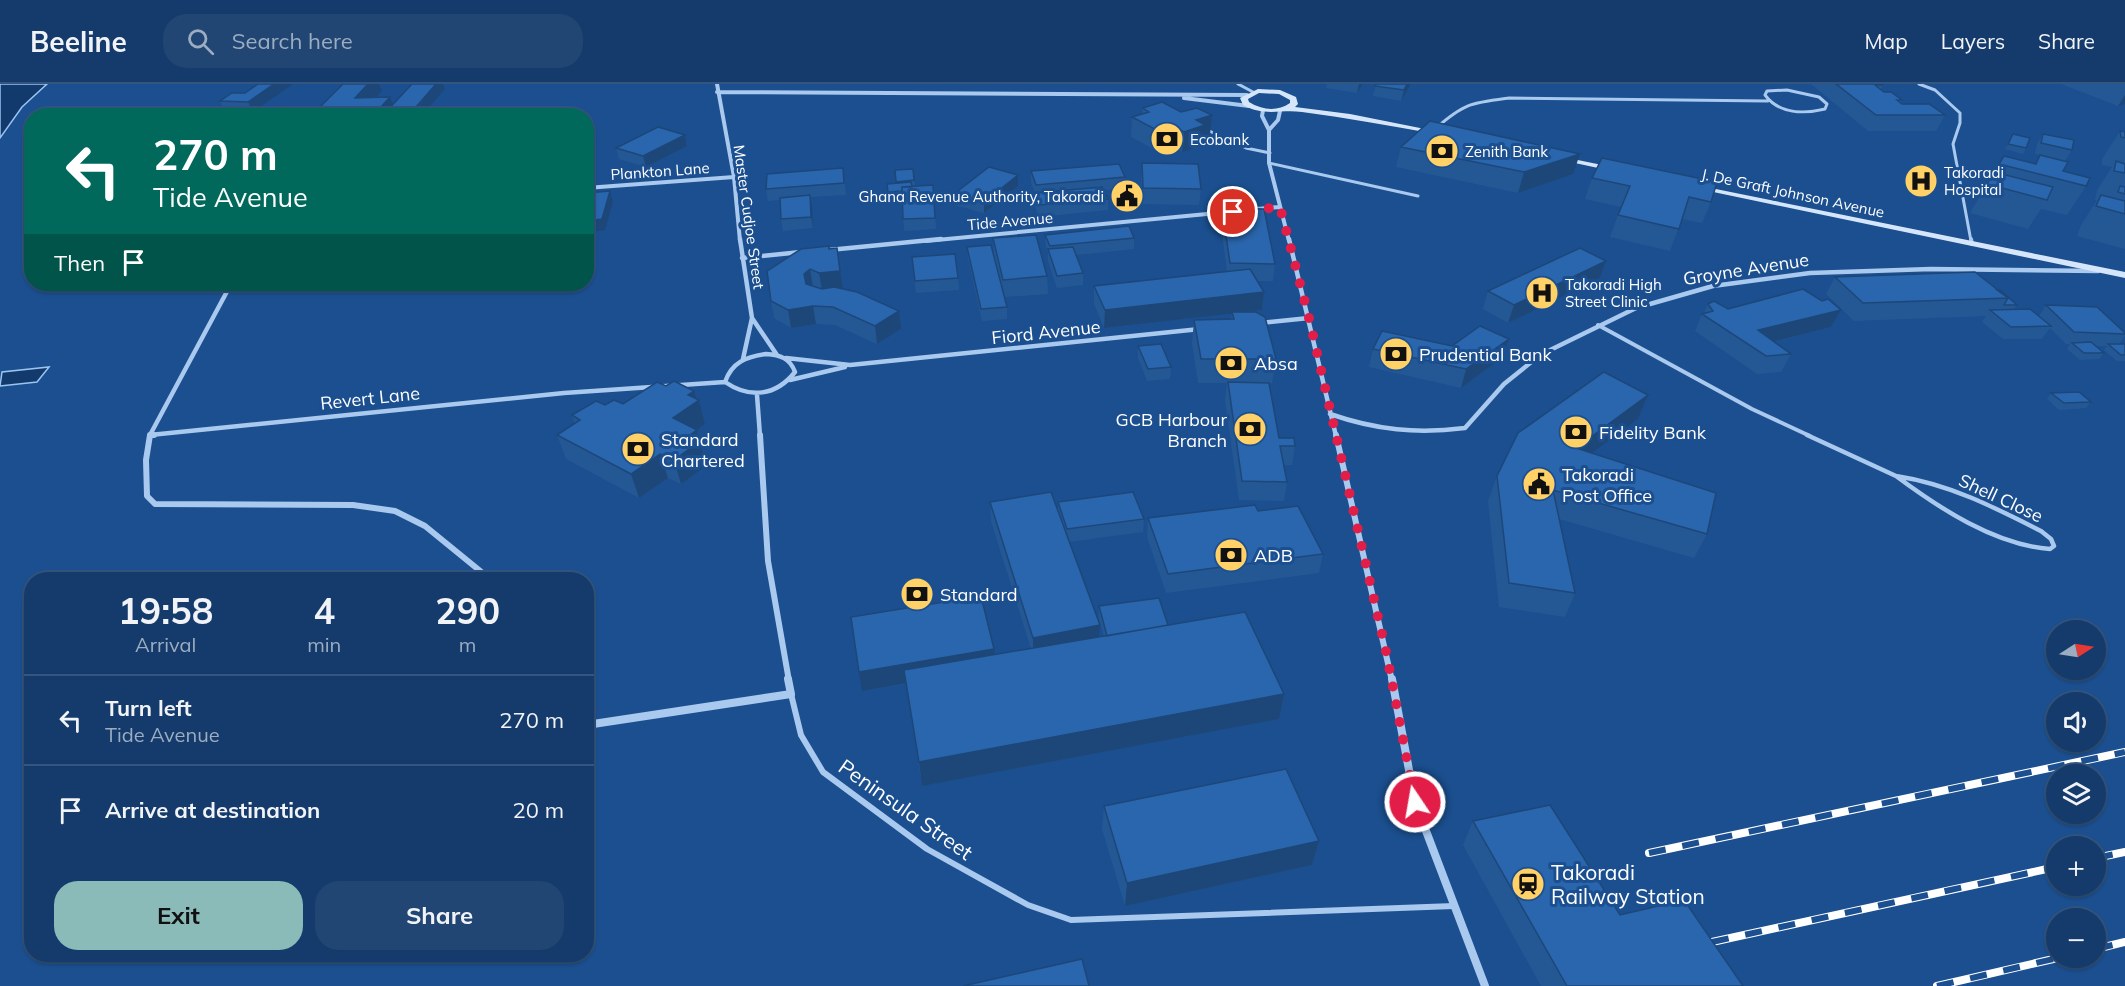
<!DOCTYPE html>
<meta charset="utf-8">
<style>
body{margin:0;font-family:Mulish,sans-serif;background:#214673;color:#f1f3f6;height:100vh;display:flex;flex-direction:column;font-size:22px;white-space:nowrap}
*{box-sizing:border-box;margin:0}
p{font-size:20px;color:#9dadc1}
.icon{flex:none;width:33px;height:33px;fill:none;stroke:currentColor;stroke-width:2;stroke-linecap:round;stroke-linejoin:round}
.map{position:relative;flex:1;overflow:hidden}
.details{position:absolute;left:24px;top:488px;width:570px;height:390px;display:flex;flex-direction:column;background:#143b6b;border-radius:24px;box-shadow:0 2px 4px #0004,0 0 0 2px #33557e}
.details>*{flex:none}
.top-card{position:absolute;left:24px;top:24px;width:570px;height:183px;border-radius:24px;box-shadow:0 2px 4px #0004,0 0 0 2px #33557e;background:#00695c;color:#fff;overflow:hidden}
.needle{width:39px;rotate:78deg}
.fabs{position:absolute;left:2046px;top:536px;display:grid;gap:12px}
.fabs a{display:grid;place-items:center;width:60px;height:60px;border-radius:50%;background:#143b6b;box-shadow:0 2px 4px #0004,0 0 0 2px #33557e;font-size:30px}
.pin{position:absolute;display:grid;place-items:center;width:51px;height:51px;color:#fff;margin:-26px;border:3px solid #fff;border-radius:50%;box-shadow:0 2px 6px #0007}
.me{position:absolute;width:66px;margin:-33px;rotate:348deg;stroke-linejoin:round;filter:drop-shadow(0 0 4px #0008)}
.turn{display:flex;align-items:center;gap:21px;height:126px;padding:0 30px;font-size:27px}
.turn .icon{width:78px;height:78px;stroke-width:2.5}
.turn b{display:block;font-size:42px;line-height:51px}
.then{display:flex;align-items:center;height:57px;padding:0 30px;background:#0003;gap:12px;font-size:22px}
.eta{display:flex;justify-content:space-evenly;align-items:center;height:102px;text-align:center}
.eta b{font-size:36px;font-weight:700;line-height:42px}
.primary-button{display:flex;gap:12px;margin-top:auto;padding:12px 30px}
.primary-button a{flex:1;height:69px;border-radius:24px;background:#8bbbb9;color:#111;font-size:24px;font-weight:700;line-height:69px;text-align:center}
.primary-button a+a{background:#214673;color:#f1f3f6}
ul{padding:0;list-style:none}
li{display:flex;align-items:center;gap:18px;height:90px;padding:0 30px;border-top:2px solid #33557e}
li div{flex:1}
li b{display:block;font-size:22px}
li em{font-style:normal}
header{display:flex;align-items:center;gap:36px;box-sizing:border-box;height:84px;padding:0 30px;background:#143b6b;border-bottom:2px solid #33557e}
header strong{font-size:28px}
nav{display:flex;gap:33px;margin-inline-start:auto;font-size:21px}
.search{width:420px;height:54px;background:#214673;display:flex;align-items:center;gap:15px;box-sizing:border-box;padding:0 21px;border-radius:24px;color:#9dadc1;font-size:22px}
.map>svg:first-child{display:block}
.water{fill:#123a6d;stroke:#9cc4f0;stroke-width:1.5}
.lines{fill:none;stroke-linecap:round;stroke-linejoin:round}
.lane-far3{stroke:#a9c9ee;stroke-width:3}
.lane-far2{stroke:#a9c9ee;stroke-width:4}
.lane-far1{stroke:#a9c9ee;stroke-width:4.5}
.lane{stroke:#a9c9ee;stroke-width:6}
.street-far3{stroke:#a9c9ee;stroke-width:4}
.street-far2{stroke:#a9c9ee;stroke-width:4.5}
.street-far1{stroke:#a9c9ee;stroke-width:6}
.street{stroke:#a9c9ee;stroke-width:8}
.secondary{fill:#d6e6fa;fill-rule:evenodd}
.rail-casing{stroke:#fff;stroke-width:8}
.rail{stroke:#1b4f8f;stroke-width:6;stroke-dasharray:17;stroke-linecap:butt}
.wall{fill:#245895}
.shaded-wall{fill:#1d4779}
.building{fill:#2a66ad;stroke:#1d4779;stroke-width:1.5}
.route{stroke:#e11d48;stroke-width:10;stroke-dasharray:0 18}
.labels{text-anchor:middle;dominant-baseline:central;stroke-width:6;stroke-linejoin:round;paint-order:stroke}
.far-poi-label{font-size:15px;fill:#fff;stroke:#1b4f8f;text-anchor:start}
.far-street-label{font-size:15px;fill:#fff;stroke:#1b4f8f}
.street-label{font-size:18px;fill:#fff;stroke:#1b4f8f}
.poi-label{font-size:18px;fill:#fff;stroke:#1b4f8f;text-anchor:start}
.near-street-label{font-size:21px;fill:#fff;stroke:#1b4f8f}
.near-poi-label{font-size:21px;fill:#fff;stroke:#1b4f8f;text-anchor:start}
</style>
<header>
<strong>Beeline</strong>
<div class="search"><svg class="icon" aria-label="search" viewBox="0 0 24 24"><circle cx="10" cy="10" r="6"/><path d="M15 15l6 6"/></svg>Search here</div>
<nav><a>Map</a><a>Layers</a><a>Share</a></nav>
</header>
<div class="map">
<svg width="2125" height="902" viewBox="0 0 2125 902">
<rect width="100%" height="100%" fill="#1b4f8f"/>
<path class="water" d="M0 0H47L22 23 0 54Z
M49 283 37 298 0 302 2 288Z"/>
<g class="lines">
<path class="lane-far3" d="M1238 0 1253 8
M1919 0 1935 6 1960 29V39L1953 60 1971 157
M1787 6 1819 13 1827 20 1825 25C1804 30 1779 30 1765 11L1767 7Z
M1436 44C1465 19 1471 19 1509 14L1768 17
M1205 45 1246 64 1270 69
M1269 79 1418 112"/>
<path class="lane-far2" d="M1971 155 1972 160
M1598 241 1752 325 1810 352"/>
<path class="lane-far1" d="M1807 351 1896 392
M1896 392C1949 400 1994 423 2041 447L2051 455 2054 462 2050 465C1995 461 1939 424 1896 392Z"/>
<path class="lane" d="M791 610 801 651 823 688 927 765 1028 821 1071 836 1454 822"/>
<path class="street-far3" d="M717 0 734 93 740 157
M717 8 1247 11
M1184 14 1249 22
M1263 26 1262 32 1269 46V79L1289 157
M1269 46 1278 36 1280 27
M586 104 734 93
M1256 125 1280 123
M926 157 1228 128"/>
<path class="street-far2" d="M740 155 752 234 743 275
M1289 155 1336 352
M829 166 941 155
M742 174 801 168
M231 200 150 351 564 309 725 298
M752 234 777 271
M1261 239 1309 234
M766 270C780 271 790 274 795 288 776 312 750 315 725 298 732 278 746 273 766 270Z
M786 274 850 281 1200 245
M790 296 845 283
M757 311 760 352
M1330 330C1376 346 1417 350 1465 344L1504 300 1540 271 1636 224 1713 202 1810 189 1931 185 2098 187"/>
<path class="street-far1" d="M150 351H154
M150 351 146 376 147 412 155 420 353 421 395 427 425 442 490 495
M760 351 768 477 789 597
M1336 351 1392 597"/>
<path class="street" d="M1392 595 1415 718 1485 902
M586 629 593 640
M586 650 593 640 791 610 788 595"/>
<path class="secondary" d="M1258 5 1280 6 1296 13 1298 20 1295 23 1350 30 1440 48 1436 50C1391 42 1347 34 1302 28 1280 25 1265 33 1243 21L1240 14ZM1259 9 1279 10 1290 16V19C1277 28 1262 26 1249 18L1248 15Z
M1558 72 1612 83 1616 85 1612 87 1561 76H1558Z
M1696 101 2125 188V194L1699 105H1696Z"/>
<defs>
<path id="rail" d="M1649 769 2125 668
M2096 774 2125 768
M1712 858 2056 783
M2096 865 2125 858
M1937 902 2062 873"/>
</defs>
<use href="#rail" class="rail-casing"/>
<use href="#rail" class="rail"/>
</g>
<path class="wall" d="M1327 0H1363L1357 9 1326 4Z
M1376 0H1411L1401 17 1373 12Z
M1811 0H1881L1883 1 1881 6 1902 16 1901 19 1902 20 1945 31 1936 47H1868Z
M2061 0H2125V20L2118 22Z
M445 5 422 32H320L317 26 382 7 376 14 393 21Z
M245 9 253 28H225L220 17Z
M1143 24 1210 51 1204 53 1203 61 1182 68 1176 64 1161 69 1131 53 1132 33 1142 30Z
M2120 47 2125 48V165L2077 152 2081 141 2097 116H2095L2097 106 2112 83 2102 81V75Z
M2013 50 2026 64 2023 70 2005 65Z
M2043 50 2072 66 2065 77 2035 70 2037 60Z
M685 51 687 62 646 83 619 75 616 64Z
M1401 63 1573 90 1518 109 1396 83Z
M2040 71 2086 102 2067 131 2041 125 2028 145 1970 129 1994 88H1995L2004 72 2035 80Z
M1142 79 1201 105 1199 121 1142 120 1141 95Z
M843 84 846 111 810 113 813 144 783 147 781 135 780 116 768 117 766 105Z
M913 85 915 102 933 101 936 145 904 147 902 113 889 114 887 100 897 99 895 86Z
M1031 87 1125 93V105L1104 106 1108 115V126L1039 133 1034 120V109H1035L1031 98Z
M1018 91V102L984 129 954 121V110Z
M1592 94 1711 118 1702 139 1682 135 1670 167 1610 153 1621 123 1585 115Z
M1222 124 1275 180 1273 197H1257L1264 208 1262 226 1244 228 1276 275 1272 299H1269L1279 354 1295 362 1292 381H1284L1287 398 1284 417 1239 416 1225 316 1227 299H1198L1192 259 1194 236 1231 235 1232 229 1104 244 1094 220V202L1227 188 1221 141Z
M1045 151 1134 154V165L1076 171 1083 189V201L1057 204 1048 177V169L1046 162Z
M993 154 1047 192 1048 210 1004 213 1007 223V235L982 237 968 174 967 163 994 172Z
M801 165 843 204 840 205 901 245 877 260 835 241 816 240 791 244 774 234 771 217Z
M912 173 958 194 959 206 916 209Z
M1606 177 1600 194 1508 239 1483 225 1488 207Z
M1835 193 1987 197 2017 221 2014 225 2039 232 2046 221 2125 249V252L2119 260H2125V277H2117L2104 266 2107 262H2095L2104 269 2099 275 2080 276 2067 265 2070 260H2066L2050 244 2042 255H2003L1982 238 1986 232 1854 237 1826 210Z
M1822 217 1841 226 1831 243 1774 258 1791 270 1781 288 1757 290 1695 247 1702 230 1704 229 1708 220 1728 225Z
M1509 255 1503 273 1461 304 1369 283 1373 265 1452 262Z
M1138 262 1171 283 1170 295 1147 297 1138 274Z
M2051 309 2091 318 2086 324 2059 326 2047 315Z
M1648 311 1638 335 1591 369 1707 450 1694 474 1559 435 1575 509 1565 533 1499 523 1488 417 1497 392Z
M697 315 699 316 705 340 697 346 703 370 699 373 703 384 681 400 668 394 639 414 566 375 557 351 575 340 572 331 605 321Z
M990 418 1058 429V418L1144 435 1143 448 1069 458 1100 553 1104 552 1099 535V522L1168 541 1279 635 922 702 906 600 862 607 994 571 1031 565 991 437Z
M1258 427 1323 470 1319 489 1166 509 1147 453 1148 434Z
M1104 722 1319 757 1312 781 1125 822 1102 745Z
M1473 737 1620 831 1743 902H1541L1463 761Z"/>
<path class="shaded-wall" d="M274 0H293L253 28 248 18Z
M368 0H379L382 7 366 25 355 14Z
M436 0H443L445 5 422 32H410Z
M1359 0H1363L1357 9Z
M1407 0H1411L1401 17 1404 6Z
M2125 11V20L2118 22Z
M390 13 396 28 383 32 380 24Z
M1212 31 1210 51 1204 53 1203 61 1182 68 1184 48 1196 36Z
M1177 44 1176 64 1161 69 1162 49Z
M685 51 687 62 646 83 643 72Z
M1580 70 1573 90 1518 109 1524 88Z
M1018 91V102L984 129V118Z
M610 107 613 118 605 146 586 149V137Z
M810 111 812 123 813 144 811 133Z
M1606 177 1600 194 1508 239 1514 221Z
M839 181 843 204 822 206 819 189Z
M810 185 813 203 809 218 804 190Z
M1264 208 1262 226 1104 244 1105 226Z
M813 222 816 240 791 244 788 226Z
M1841 226 1831 243 1752 263 1758 246Z
M899 227 901 245 877 260 875 242Z
M1509 255 1503 273 1461 304 1466 285Z
M694 307 697 318 699 316 705 340 697 346 703 370 699 373 703 384 681 400 674 376 673 334 688 311Z
M1648 311 1638 335 1566 388 1576 364Z
M660 370 668 394 639 414 631 390Z
M1100 541 1099 560 1033 573V554Z
M994 565 995 584 862 607 859 588Z
M1284 610 1279 635 922 702 919 678Z
M1319 757 1312 781 1125 822 1127 799Z"/>
<path class="building" d="M258 0H274L248 18 220 17 232 9H245Z
M343 0H368L355 14 390 13 380 24 317 26Z
M412 0H436L409 31H383Z
M1376 0H1407L1404 6 1375 2Z
M1836 0H1881L1883 1H1875L1884 8H1891L1902 16H1897L1902 20H1929L1945 31H1876Z
M1162 18 1181 28 1197 24 1212 31 1196 36 1205 41 1184 48 1177 44 1162 49 1132 33 1149 28 1143 24Z
M89 29 86 32H73L75 30Z
M1430 37 1580 70 1524 88 1401 63Z
M658 43 685 51 643 72 616 64Z
M2120 47 2125 48V54L2121 53Z
M2013 50 2030 54 2026 64 2008 60Z
M2043 50 2074 56 2072 66 2041 59Z
M2040 71 2068 78 2063 87 2090 94 2086 102 1999 80 2004 72 2036 80Z
M1602 74 1717 98 1711 118 1689 113 1679 145 1618 131 1630 102 1592 94Z
M2116 77 2125 80V89L2114 87Z
M1142 79 1198 80 1201 105 1143 104Z
M1119 80 1125 93 1036 101 1031 87Z
M989 83 1018 91 984 118 954 110Z
M843 84 844 99 766 105 767 90Z
M913 85 914 96 896 98 895 86Z
M1994 88 2053 103 2047 116 1987 100Z
M911 98 912 103H902V107L888 108 887 100Z
M933 101 935 134 903 135 902 103Z
M2120 102 2125 103V110L2118 108Z
M1102 103 1108 115 1039 121 1034 109Z
M610 107 602 135 586 137V109Z
M810 111 811 133 781 135 780 114Z
M2101 111 2125 117V130L2096 122Z
M1222 124 1264 125 1275 180 1230 179Z
M1129 142 1134 154 1050 162 1045 151Z
M1036 151 1047 192 1003 196 993 154Z
M991 161 1007 223 981 225 967 163Z
M829 162V165L837 164 840 187 819 189 810 185 804 190 806 200 822 205 834 203 857 208 899 227 875 242 833 223 813 222 788 226 771 217 767 187 801 165Z
M1073 163 1083 189 1057 192 1048 165Z
M1580 164 1606 177 1514 221 1488 207Z
M955 170 958 194 915 197 912 173Z
M1250 185 1264 208 1105 226 1094 202Z
M1975 188 2008 214 1863 219 1835 193Z
M1803 205 1822 217 1828 215 1841 226 1758 246 1791 270 1766 272 1702 230 1713 227 1708 220 1714 217 1728 225Z
M1997 206H2000L2017 221H2004L2008 214Z
M2046 221 2097 223 2125 249V250L2074 248Z
M2030 225 2051 242 2011 243 1990 226Z
M1232 228H1256L1265 233 1276 275H1201L1194 236 1234 235Z
M1480 242 1509 255 1466 285 1373 265 1382 247 1452 262Z
M2091 258 2104 269H2084L2072 259Z
M1161 260 1171 283 1148 285 1138 262Z
M2108 260H2125V271H2121Z
M1604 288 1648 311 1576 364 1716 409 1707 450 1553 406 1575 509 1509 499 1497 392 1518 349Z
M674 297 694 307 688 311 699 316 673 334 697 346 684 355 696 360 674 376 660 370 631 390 557 351 580 336 572 331 596 317 605 321 614 316 623 320 657 298 666 302Z
M1228 298 1269 299 1279 354H1294L1295 362H1280L1287 398 1242 397Z
M2079 308 2091 318 2064 319 2051 309Z
M1051 408 1100 541 1033 554 990 418Z
M1133 408 1144 435 1067 445 1058 418Z
M1255 421 1258 427 1298 422 1323 470 1168 490 1148 434Z
M981 512 994 565 859 588 851 533Z
M1159 514 1168 541 1107 552 1099 522Z
M1245 528 1284 610 919 678 904 586Z
M1286 685 1319 757 1127 799 1104 722Z
M1550 721 1620 831 1684 816 1743 902H1567L1473 737Z
M1082 875 1089 902H963Z"/>
<g class="lines">
<path class="route" d="M1233 128 1280 123 1309 234 1387 572 1415 718"/>
</g>
<defs>
<symbol id="bank-disc" viewBox="-11 -11 22 22"><circle r="9.5" fill="#ffd166" stroke="#1b4f8f"/><path d="M-6-4H6V4H-6ZM0-2.3a2.3 2.3 0 1 0 0 4.6a2.3 2.3 0 1 0 0-4.6Z" fill="#111"/></symbol>
<symbol id="hospital-disc" viewBox="-11 -11 22 22"><circle r="9.5" fill="#ffd166" stroke="#1b4f8f"/><path d="M-5-5h3v3.5h4V-5h3V5h-3V1.5h-4V5h-3Z" fill="#111"/></symbol>
<symbol id="civic-disc" viewBox="-11 -11 22 22"><circle r="9.5" fill="#ffd166" stroke="#1b4f8f"/><path d="M-.6-6.5H3V-4.5H.6V-3L4-1V1h2V6H-6V1h2V-1L-.6-3ZM-1.2 2.5V6h2.4V2.5Z" fill="#111"/></symbol>
<symbol id="station-disc" viewBox="-11 -11 22 22"><circle r="9.5" fill="#ffd166" stroke="#1b4f8f"/><path d="M-3-6H3Q5-6 5-4V2Q5 4 3 4L4.5 6H3L1.5 4h-3L-3 6H-4.5L-3 4Q-5 4-5 2V-4Q-5-6-3-6ZM-3.5-4v3h7v-3ZM-3.5 1v1.5H-2V1ZM2 1v1.5H3.5V1Z" fill="#111"/></symbol>
</defs>
<g fill-rule="evenodd">
<use href="#bank-disc" x="1148" y="36" width="38" height="38"/>
<use href="#bank-disc" x="1423" y="48" width="38" height="38"/>
<use href="#hospital-disc" x="1902" y="78" width="38" height="38"/>
<use href="#civic-disc" x="1108" y="93" width="38" height="38"/>
<use href="#hospital-disc" x="1523" y="190" width="38" height="38"/>
<use href="#bank-disc" x="1377" y="251" width="38" height="38"/>
<use href="#bank-disc" x="1212" y="260" width="38" height="38"/>
<use href="#bank-disc" x="1231" y="326" width="38" height="38"/>
<use href="#bank-disc" x="1557" y="329" width="38" height="38"/>
<use href="#bank-disc" x="619" y="346" width="38" height="38"/>
<use href="#civic-disc" x="1520" y="381" width="38" height="38"/>
<use href="#bank-disc" x="1212" y="452" width="38" height="38"/>
<use href="#bank-disc" x="898" y="491" width="38" height="38"/>
<use href="#station-disc" x="1509" y="781" width="38" height="38"/>
</g>
<g class="labels">
<g class="far-poi-label">
<text x="1190" y="55">Ecobank</text>
<text x="1465" y="67">Zenith Bank</text>
<text x="1944" y="88">Takoradi<tspan x="1944" dy="17">Hospital</tspan></text>
<text x="1104" y="112" text-anchor="end">Ghana Revenue Authority, Takoradi</text>
<text x="1565" y="200">Takoradi High<tspan x="1565" dy="17">Street Clinic</tspan></text>
</g>
<g class="far-street-label">
<text transform="translate(660 87) rotate(-4)">Plankton Lane</text>
<text transform="translate(1793 109) rotate(12)">J. De Graft Johnson Avenue</text>
<text transform="translate(749 133) rotate(82)">Master Cudjoe Street</text>
<text transform="translate(1010 137) rotate(-5)">Tide Avenue</text>
</g>
<g class="street-label">
<text transform="translate(1746 185) rotate(-9)">Groyne Avenue</text>
<text transform="translate(1046 248) rotate(-6)">Fiord Avenue</text>
<text transform="translate(370 314) rotate(-6)">Revert Lane</text>
<text transform="translate(2001 414) rotate(25)">Shell Close</text>
</g>
<g class="poi-label">
<text x="1419" y="270">Prudential Bank</text>
<text x="1254" y="279">Absa</text>
<text x="1227" y="335" text-anchor="end">GCB Harbour<tspan x="1227" dy="21">Branch</tspan></text>
<text x="1599" y="348">Fidelity Bank</text>
<text x="661" y="355">Standard<tspan x="661" dy="21">Chartered</tspan></text>
<text x="1562" y="390">Takoradi<tspan x="1562" dy="21">Post Office</tspan></text>
<text x="1254" y="471">ADB</text>
<text x="940" y="510">Standard</text>
</g>
<g class="near-street-label">
<text transform="translate(906 725) rotate(35)">Peninsula Street</text>
</g>
<g class="near-poi-label">
<text x="1551" y="788">Takoradi<tspan x="1551" dy="24">Railway Station</tspan></text>
</g>
</g>
</svg>
<div class="fabs">
<a><svg class="needle" viewBox="-14 -14 28 28"><path d="M0-13l5 13h-10z" fill="#e53935"/><path d="M0 13l5-13h-10z" fill="#9dadc1"/></svg></a>
<a><svg class="icon" aria-label="sound" viewBox="0 0 24 24"><path d="M4 9h4l5-4v14l-5-4H4zM17 9q2 3 0 6"/></svg></a>
<a><svg class="icon" aria-label="layers" viewBox="0 0 24 24"><path d="M12 4l9 5-9 5-9-5zM3 14l9 5 9-5"/></svg></a>
<a>+</a>
<a>−</a>
</div>
<div class="pin" style="left:1233px;top:128px;background:#d93025"><svg class="icon" aria-label="arrive" viewBox="0 0 24 24"><path d="M6 21V4h12l-3 4 3 4H6"/></svg></div>
<svg class="me" style="left:1415px;top:718px" viewBox="-20 -20 40 40"><circle r="17" fill="#e11d48" stroke="#fff" stroke-width="3"/><path d="M0-11L8 9 0 5-8 9z" fill="#fff"/></svg>
<div class="top-card">
<div class="turn"><svg class="icon" aria-label="left" viewBox="0 0 24 24"><path d="M17 20v-9H6M10 6l-5 5 5 5"/></svg><div><b>270 m</b>Tide Avenue</div></div>
<div class="then">Then<svg class="icon" aria-label="arrive" viewBox="0 0 24 24"><path d="M6 21V4h12l-3 4 3 4H6"/></svg></div>
</div>
<section class="details">
<div class="eta">
<div><b>19:58</b><p>Arrival</p></div>
<div><b>4</b><p>min</p></div>
<div><b>290</b><p>m</p></div>
</div>
<ul>
<li><svg class="icon" aria-label="left" viewBox="0 0 24 24"><path d="M17 20v-9H6M10 6l-5 5 5 5"/></svg><div><b>Turn left</b><p>Tide Avenue</p></div><em>270 m</em></li>
<li><svg class="icon" aria-label="arrive" viewBox="0 0 24 24"><path d="M6 21V4h12l-3 4 3 4H6"/></svg><div><b>Arrive at destination</b></div><em>20 m</em></li>
</ul>
<div class="primary-button"><a>Exit</a><a>Share</a></div>
</section>
</div>
